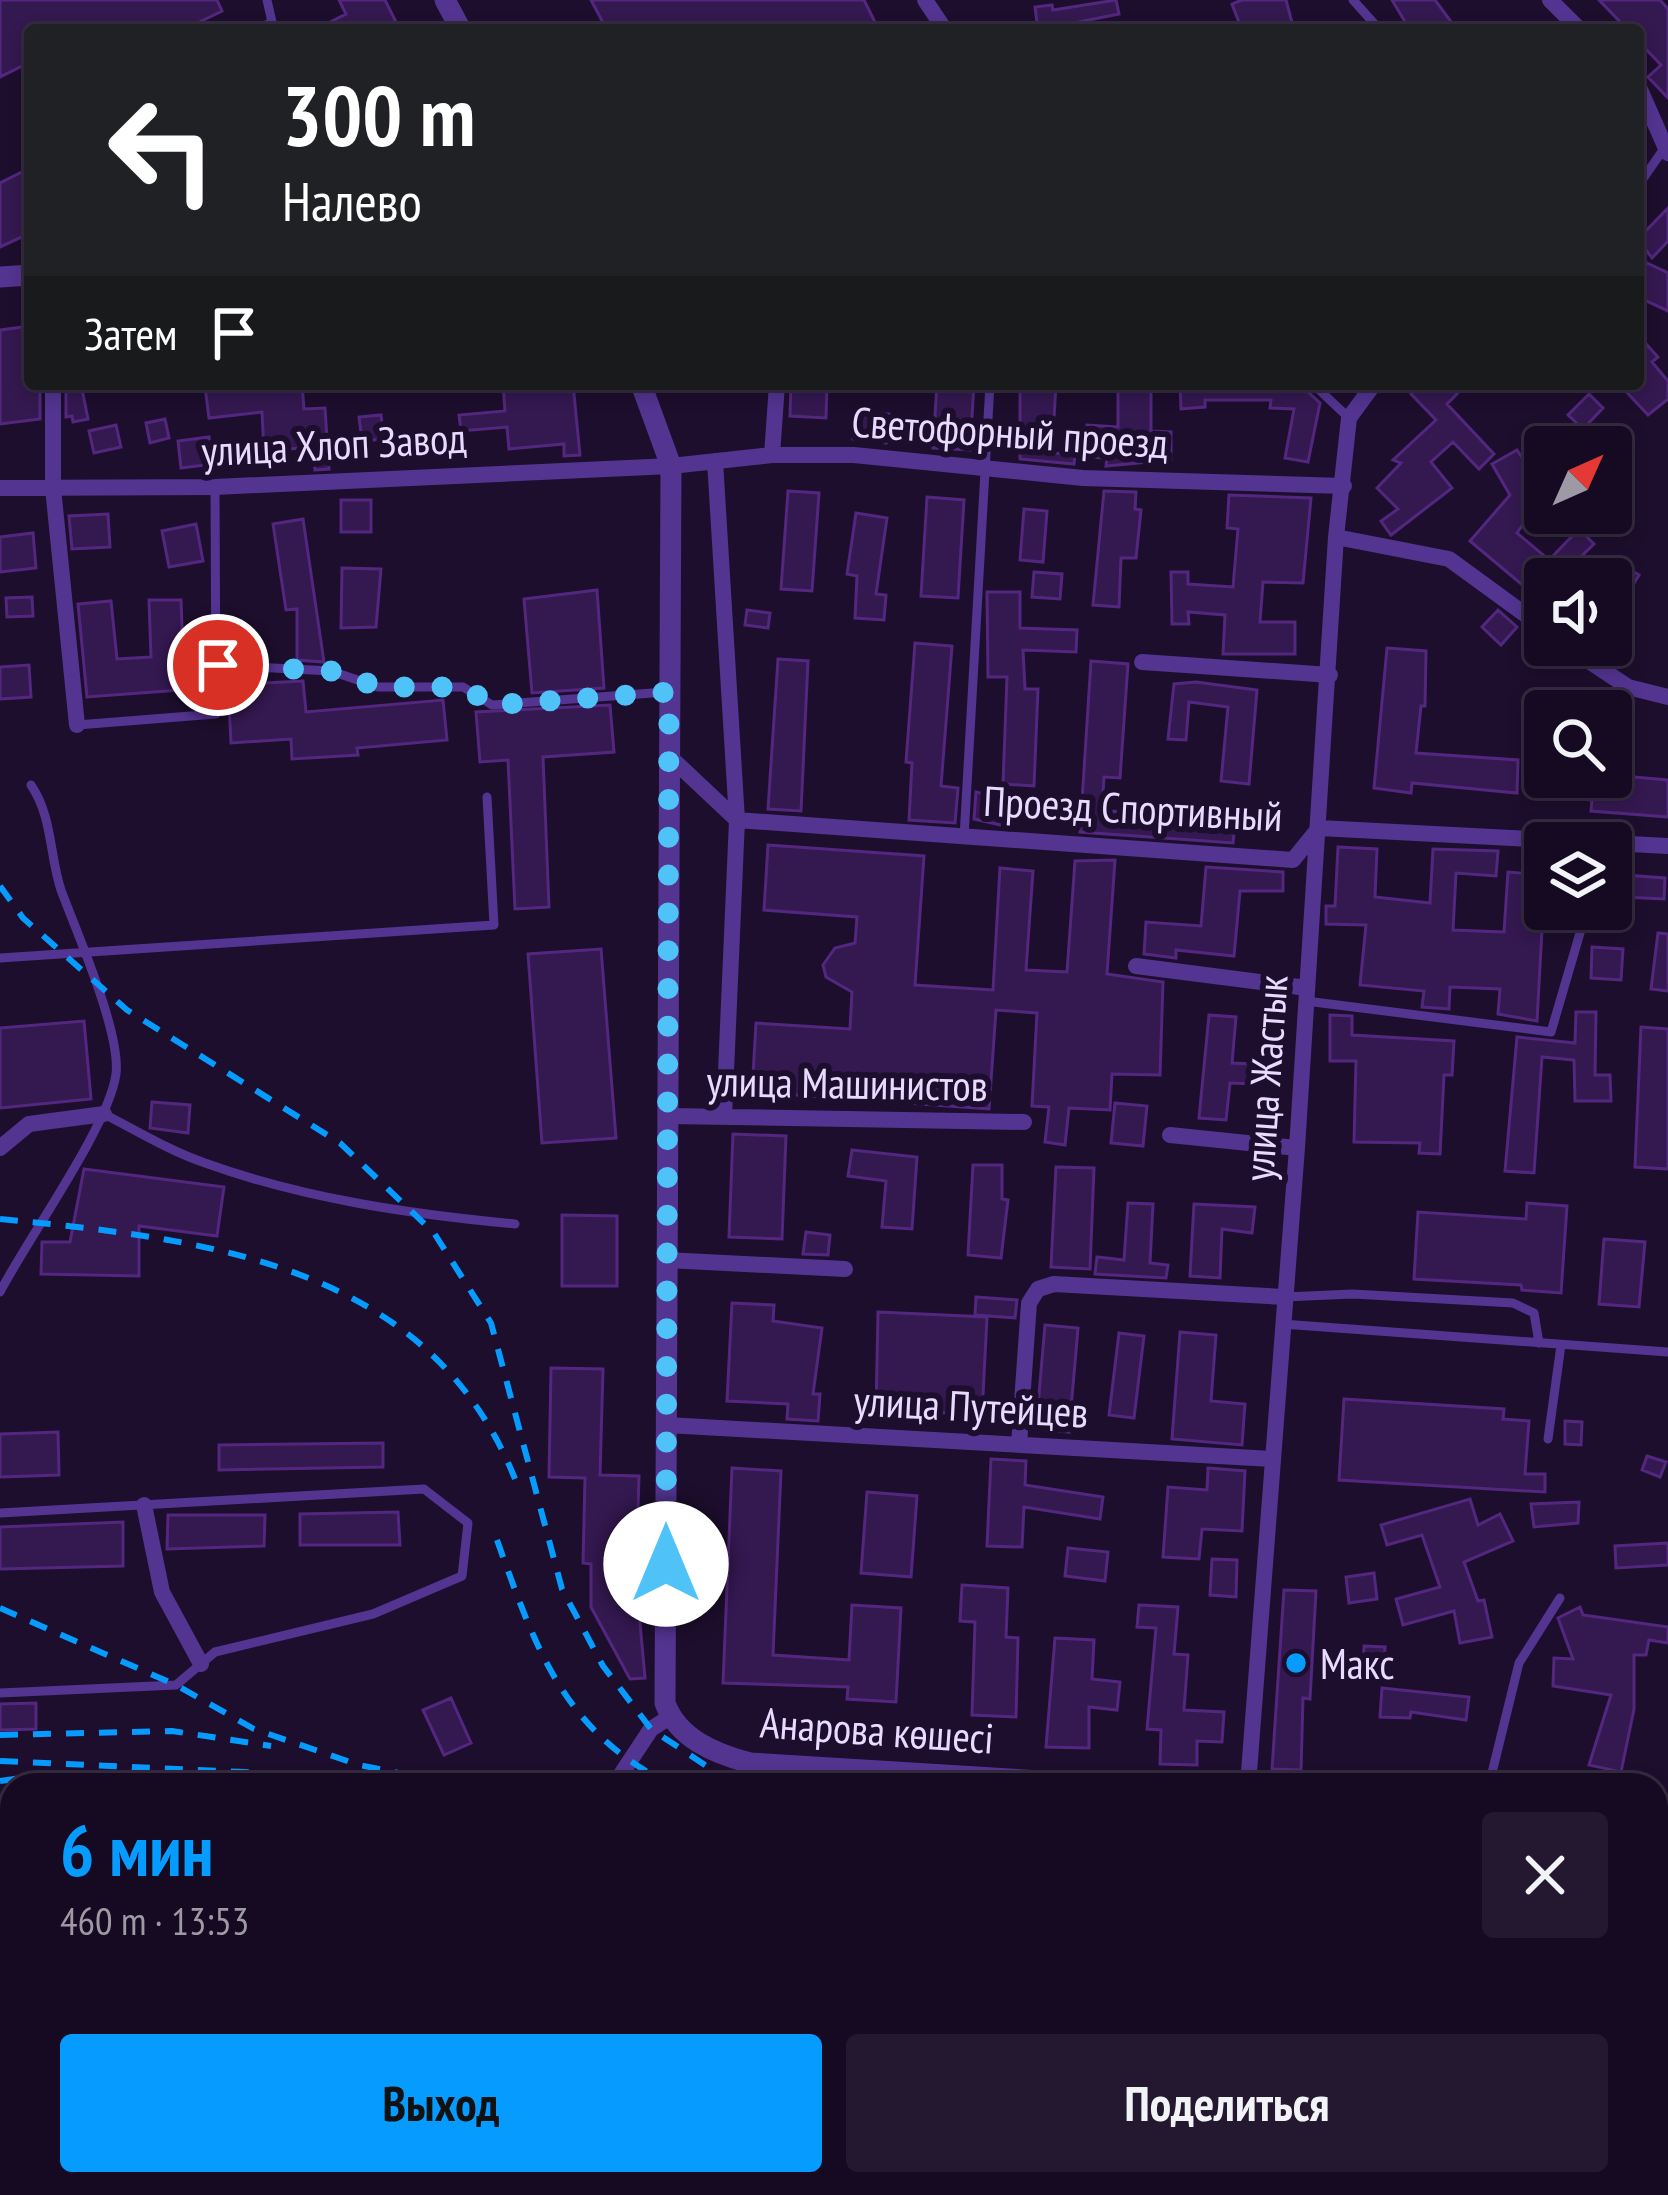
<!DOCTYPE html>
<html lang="ru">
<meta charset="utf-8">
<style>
body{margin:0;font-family:"PT Sans Narrow",sans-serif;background:#23182f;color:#f1f3f6;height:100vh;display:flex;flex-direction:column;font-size:45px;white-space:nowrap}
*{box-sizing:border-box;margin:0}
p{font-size:39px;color:#9e9aa5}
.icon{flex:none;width:66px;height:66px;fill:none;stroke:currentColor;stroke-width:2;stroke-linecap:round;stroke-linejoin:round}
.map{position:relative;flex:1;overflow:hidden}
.details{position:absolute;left:0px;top:1773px;width:1668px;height:423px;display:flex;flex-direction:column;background:#160a22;border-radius:36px 36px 0 0;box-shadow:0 6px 18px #0003,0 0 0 3px #352b40}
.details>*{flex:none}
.banner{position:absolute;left:24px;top:24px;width:1620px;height:366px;border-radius:12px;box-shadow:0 6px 18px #0003,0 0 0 3px #352b40;background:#202124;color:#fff;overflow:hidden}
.needle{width:78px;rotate:45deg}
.fabs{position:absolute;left:1524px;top:426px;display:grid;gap:24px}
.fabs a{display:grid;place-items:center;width:108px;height:108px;border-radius:12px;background:#160a22;box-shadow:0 6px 18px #0003,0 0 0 3px #352b40;font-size:60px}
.pin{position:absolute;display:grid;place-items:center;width:102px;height:102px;color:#fff;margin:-51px;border:6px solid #fff;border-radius:50%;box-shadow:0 3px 12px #0007}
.me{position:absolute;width:132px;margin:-66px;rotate:0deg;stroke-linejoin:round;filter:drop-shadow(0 0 9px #0008)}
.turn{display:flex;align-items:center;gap:42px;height:252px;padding:0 60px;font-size:54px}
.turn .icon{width:156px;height:156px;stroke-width:2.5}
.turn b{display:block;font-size:84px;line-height:102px}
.then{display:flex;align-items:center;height:114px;padding:0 60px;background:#0003;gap:24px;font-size:45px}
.round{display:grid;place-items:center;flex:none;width:126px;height:126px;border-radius:12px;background:#23182f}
.overview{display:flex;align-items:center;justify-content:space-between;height:204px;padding:0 60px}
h1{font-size:72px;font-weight:700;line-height:90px;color:#069cff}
.action{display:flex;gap:24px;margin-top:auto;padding:24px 60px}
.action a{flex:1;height:138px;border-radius:12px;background:#069cff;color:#111;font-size:48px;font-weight:700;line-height:138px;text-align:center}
.action a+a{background:#23182f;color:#f1f3f6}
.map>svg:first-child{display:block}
.building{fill:#341850;stroke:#53277f;stroke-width:3}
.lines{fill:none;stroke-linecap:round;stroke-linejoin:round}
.path{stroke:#22a3cb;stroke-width:3;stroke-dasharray:6 9;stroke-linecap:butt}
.service{stroke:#533491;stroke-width:9}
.minor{stroke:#533491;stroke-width:16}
.tertiary{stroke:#533491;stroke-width:21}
.rail{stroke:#069cff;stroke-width:6;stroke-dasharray:18 15;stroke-linecap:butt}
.route{stroke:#4fc3f7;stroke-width:21;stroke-dasharray:0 37.8}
.poi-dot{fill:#069cff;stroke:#1d0e2d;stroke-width:4.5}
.labels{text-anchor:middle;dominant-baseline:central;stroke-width:12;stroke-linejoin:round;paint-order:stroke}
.street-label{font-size:42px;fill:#e9daff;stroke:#1d0e2d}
.poi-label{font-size:42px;fill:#e9daff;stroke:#1d0e2d;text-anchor:start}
</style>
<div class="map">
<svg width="1668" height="2195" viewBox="0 0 1668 2195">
<rect width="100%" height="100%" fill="#1d0e2d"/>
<path class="building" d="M0 0H217L222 11 183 30H30V62L0 77Z
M339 0H385L400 30H314L346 14Z
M591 0H864L879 30H607Z
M1116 0 1119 14 1038 30 1035 7 1052 5 1053 10Z
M1242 0H1286L1294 30H1242L1232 4Z
M1392 0H1435L1452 23 1443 30H1410Z
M1599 0H1660L1668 9V98L1648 77 1661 65 1638 41V30H1628Z
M30 168V233L0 247V183Z
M1668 208V241L1652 258 1638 239Z
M1645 262 1668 273V311L1638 297Z
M30 326V384H40V419L0 424V330Z
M1638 335 1658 357 1652 362 1668 381V399L1648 415 1619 384H1638Z
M81 384 88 419 73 422 72 416 66 417V387Z
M302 384 304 409 325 408 329 469 315 470 313 447 264 451 262 412 209 418 205 387Z
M503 384H573L580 455 564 456V444L509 449 507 427 461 431 459 415 505 411Z
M791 384H827L826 418 790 416Z
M937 384H974L970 450 933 448Z
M1020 384H1056L1052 453 1075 454 1074 464 1020 459Z
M1118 384H1151V431L1171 432V460L1106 466 1107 458 1085 457 1087 425 1118 427Z
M1180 384H1290V390L1308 392 1320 403 1308 462 1285 458 1294 409 1270 408 1271 400H1205V407L1181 409Z
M1422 384H1448L1457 394 1447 404 1494 454 1479 469 1453 442 1431 462 1452 488 1391 535 1381 521 1398 509 1377 488 1401 463 1393 460 1436 420 1411 394Z
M1589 394 1603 408 1583 429 1568 415Z
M856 410 889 414 886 443 853 439Z
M381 415 384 439 362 441 359 417Z
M165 419 169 438 150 443 146 423Z
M116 425 121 447 94 453 89 431Z
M209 437 213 464 181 468 178 441Z
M1517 450 1545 492 1517 533 1549 560 1579 529 1594 544 1558 579H1545V604L1470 541 1510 495 1492 464Z
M788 491 819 493 812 591 781 589Z
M1104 491 1136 492 1135 509 1141 510 1136 558H1121L1119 607 1093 605Z
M1229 495 1311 498 1303 583 1263 582 1260 622H1295V654H1223L1225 615 1188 612 1189 624H1172L1171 572H1188V584L1233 587 1238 529 1227 528Z
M927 497 964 500 958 598 921 596Z
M341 500H371V532H341Z
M1024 509 1047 511 1043 562 1020 560Z
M856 513 887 518 876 594 886 595 884 620 855 618 857 576 847 574Z
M108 514 110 547 72 549 69 516Z
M303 519 324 662 297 660V609L286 610 273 524Z
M196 524 203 561 169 567 162 531Z
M33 533 36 568 0 572V537Z
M1622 565 1639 575 1611 621V583Z
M342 568 381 569 376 627 341 628Z
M1034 572 1062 574 1060 599 1032 597Z
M597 590 604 688 532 693 524 599Z
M987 592H1020V628L1077 630 1076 652 1023 650 1025 689H1038L1034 786 1003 784 1007 677H988Z
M32 597 33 616 7 617 6 598Z
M149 600H181L183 655 207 653V688L87 697 78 604 111 601 117 659 151 657Z
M747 610 770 613 768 628 745 625Z
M1498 610 1517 627 1501 645 1482 627Z
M915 643 952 646 941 786 958 788 955 823 909 820 912 763 906 762Z
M1387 648 1426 651 1425 706H1421L1416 753 1518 760 1517 793 1412 783 1411 793 1374 788Z
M778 659 808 661 801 811 768 809Z
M1091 661 1128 664 1120 778 1104 777 1102 811 1175 813 1176 801 1194 803 1193 821 1235 824 1233 843 1080 832Z
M29 665 31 697 0 699V667Z
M303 681 306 712 443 700 447 740 357 748 358 755 292 759 291 739 231 743 228 685Z
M1196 682 1257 690 1249 784 1221 781 1228 707 1189 702 1186 740 1168 739 1174 684Z
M610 705 614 752 543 757 549 907 515 909 508 760 480 762 476 712Z
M1611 775 1668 780V817L1591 811 1592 800 1550 797 1551 777Z
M976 792 1010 800 1005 826 974 819Z
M768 845 924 856 915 985 993 990 1000 868 1033 871 1026 970 1067 972 1075 861 1115 860 1107 974 1163 982 1160 1075 1112 1074 1110 1110 1069 1108 1065 1145 1045 1142 1049 1107 1032 1106 1037 1013 996 1010 989 1109 752 1092 756 1023 850 1029 852 992 826 977 823 965 835 948 855 943 857 917 764 910Z
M1338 847 1377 849 1375 897 1430 903 1433 849 1498 851 1496 876 1456 873 1453 930 1504 932 1508 872 1545 875 1537 1021 1498 1014 1500 989 1450 987 1449 1009 1422 1007 1424 991 1360 985 1366 925 1326 924V906H1335Z
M1206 867 1283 872V891H1240L1234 956 1176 950V958L1144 954 1146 922 1201 926Z
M1624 875 1665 878 1664 899 1623 897Z
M1658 933 1668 934V991L1651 989Z
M1592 947 1623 949 1621 980 1591 978Z
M601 949 616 1138 542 1143 528 954Z
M1576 1012H1596L1595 1075H1610L1611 1101H1575L1574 1060 1542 1057 1534 1173 1505 1171 1517 1037 1575 1043Z
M1209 1015 1236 1017 1232 1063 1254 1064V1084L1230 1083 1226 1120 1199 1118Z
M1330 1015 1352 1016V1035L1454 1041 1452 1075H1444L1440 1154 1419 1153 1420 1143 1354 1142 1356 1061H1330Z
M84 1021 91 1099 0 1108V1028Z
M1641 1027 1668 1029V1169L1635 1167Z
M152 1102 190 1105 188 1133 150 1128Z
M1115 1103 1147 1106 1143 1146 1111 1143Z
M733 1134 786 1136 782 1239 729 1237Z
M852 1150 917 1157 912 1229 882 1227 886 1181 848 1176Z
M973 1165H1002V1199L1008 1200 1001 1258 968 1255Z
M1056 1167 1094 1168 1090 1269 1051 1267Z
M84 1169 224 1187 217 1236 139 1226V1276L41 1274 42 1242H70Z
M1128 1203 1153 1204 1150 1263 1168 1265 1166 1278 1095 1274 1097 1257 1124 1260Z
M1527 1203 1567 1206 1561 1293 1522 1290 1521 1285 1414 1279 1418 1212 1526 1219Z
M1194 1204 1255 1207 1252 1233 1222 1229 1220 1278 1190 1276Z
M562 1215 617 1216V1286H562Z
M806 1232 830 1235 828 1255 803 1254Z
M1604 1239 1645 1242 1639 1307 1599 1304Z
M976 1297 1017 1300 1015 1318 975 1315Z
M732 1303 774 1305 773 1321 822 1328 813 1394H820L818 1421 787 1419 788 1404 727 1401Z
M878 1312 987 1317 982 1414 876 1411Z
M1045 1325 1078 1328 1069 1432 1036 1429Z
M1180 1332 1216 1335 1211 1401 1245 1404 1242 1445 1172 1439Z
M1119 1333 1144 1336 1134 1418 1109 1415Z
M551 1368 603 1369 600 1475 639 1476 636 1579 645 1678 630 1679 591 1607V1564L583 1563 585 1478 549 1477Z
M1344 1399 1504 1409 1503 1419 1529 1421 1525 1474H1545V1492L1339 1480Z
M1565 1421 1582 1422 1581 1445 1565 1444Z
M58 1432 59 1475 0 1477V1434Z
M383 1443V1467L219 1470V1445Z
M1647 1456 1666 1462 1660 1477 1642 1470Z
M991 1459 1026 1461 1025 1485 1103 1497 1100 1519 1024 1507 1022 1547 987 1546Z
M732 1468 781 1471 773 1655 849 1660 852 1605 901 1608 896 1702 847 1699 848 1687 723 1683Z
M1208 1468 1245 1471 1242 1531 1202 1529 1199 1559 1163 1557 1168 1487 1207 1490Z
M867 1492 917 1496 911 1577 861 1573Z
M1470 1499 1478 1525 1500 1514 1513 1541 1464 1562 1478 1601 1484 1600 1492 1637 1460 1643 1454 1611 1403 1625 1396 1599 1440 1587 1422 1535 1387 1545 1381 1525Z
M1579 1502 1578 1523 1534 1527 1531 1504Z
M398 1512 400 1545H300V1514Z
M168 1515H265L264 1546 167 1549Z
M123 1522V1566L0 1569V1527Z
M1668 1543V1565L1616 1568 1615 1546Z
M1068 1548 1108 1552 1105 1581 1065 1576Z
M1212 1559 1237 1560 1236 1597 1210 1595Z
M1374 1573 1377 1599 1349 1603 1346 1577Z
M962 1585 1008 1588 1006 1637 1018 1638 1016 1717 972 1715 975 1622 960 1621Z
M1284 1590 1316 1591 1310 1699 1303 1698 1301 1770 1272 1769Z
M1139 1605 1178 1607 1174 1654 1188 1655 1184 1710 1224 1712 1222 1742 1197 1741V1765L1160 1764 1161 1730 1147 1729 1156 1628 1137 1627Z
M1580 1607 1583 1615 1668 1627V1643L1649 1640 1646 1655H1634V1709L1621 1772 1589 1765 1611 1695 1553 1686 1554 1658 1573 1659 1558 1618Z
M1055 1638 1094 1640 1092 1679 1120 1682 1117 1710 1089 1707V1748L1046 1747Z
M1364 1646 1385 1647 1384 1670 1363 1669Z
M1382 1688 1469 1697 1466 1720 1411 1712 1410 1718 1380 1717Z
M451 1698 471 1743 444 1755 423 1710Z
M36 1703V1729L0 1730V1704Z"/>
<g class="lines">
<path class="path" d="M937 2195 948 2184"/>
<path class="service" d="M1353 0 1380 30
M256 30 272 22 267 0
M1638 186 1665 147
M1313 384 1349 418
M218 665 331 671 378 687H463L492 705 666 692
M77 725 216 714 215 487
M964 837 990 384
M0 958 494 925 487 797
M1306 1001 1551 1032 1587 909
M104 1114C137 1131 170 1151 205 1163 305 1199 410 1214 515 1224
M0 1292C28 1238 109 1126 116 1074 121 1032 76 931 61 890 49 854 53 818 31 785
M1284 1297 1353 1294 1513 1303 1534 1313 1539 1343
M1282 1324 1668 1352
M1548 1439 1561 1345
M0 1513 424 1489 468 1523 462 1576 373 1614 215 1652 176 1685 0 1693
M1489 1785 1519 1663 1560 1598"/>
<path class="minor" d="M925 0 945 30
M1550 0 1580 30
M1638 85 1668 153
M53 384V488L77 725
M772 455 777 384
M715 461 737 820 724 1117
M0 488 215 487 671 466 772 455H854L1083 478 1344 486
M1336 537 1449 559 1545 629
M1565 645 1628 687 1668 697
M1142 662 1330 675
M670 757 737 820 1293 860 1319 828 1607 843
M1611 843 1668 846
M1136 966 1307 988
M668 1116 1024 1122
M1170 1135 1297 1148
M0 1148 29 1124 104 1114
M666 1260 845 1269
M667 1425 1272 1459
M1019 1445 1029 1303 1038 1289 1054 1284 1284 1297
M144 1505 162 1592 201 1664
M614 1785 651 1729 670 1717
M1248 1785 1297 1148 1336 537 1349 418 1374 384
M857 2184 867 2195
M1411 2195 1429 2189 1459 2195"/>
<path class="tertiary" d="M445 0 461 30
M0 277 30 275
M641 384 671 466 665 1703C678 1739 716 1754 750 1763L1106 1785
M1656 1820H1668"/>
<path class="rail" d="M0 886 23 918 127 1010 340 1143 434 1233 491 1323 562 1589 603 1666 651 1729 735 1785
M0 1219C205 1239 432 1263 517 1484
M497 1540C535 1646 563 1733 672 1785
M0 1608 176 1685 254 1729 359 1765 458 1785
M0 1735 172 1731 271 1746
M0 1761 372 1778
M0 1781 44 1775
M1656 1922 1668 1923
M1656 1967 1668 1971
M1656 2044 1668 2048
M0 2110 12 2105
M350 2186 353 2184
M369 2193 381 2184
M72 2195 85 2184
M255 2195 270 2184
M494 2195 505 2184
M949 2195 960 2184"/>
</g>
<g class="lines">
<path class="route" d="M218 665 331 671 379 687H464L492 705 669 692 666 1564"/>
</g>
<circle class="poi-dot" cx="1296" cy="1663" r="12"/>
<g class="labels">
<g class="street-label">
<text transform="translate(1010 432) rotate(4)">Светофорный проезд</text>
<text transform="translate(334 444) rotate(-3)">улица Хлоп Завод</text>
<text transform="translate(1133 808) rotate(3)">Проезд Спортивный</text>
<text transform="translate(1265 1078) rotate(-86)">улица Жастык</text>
<text transform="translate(847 1083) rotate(1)">улица Машинистов</text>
<text transform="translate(971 1406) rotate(3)">улица Путейцев</text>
<text transform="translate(877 1730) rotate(4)">Анарова көшесі</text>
</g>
<g class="poi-label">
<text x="1320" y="1663">Макс</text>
</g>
</g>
</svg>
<div class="fabs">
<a><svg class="needle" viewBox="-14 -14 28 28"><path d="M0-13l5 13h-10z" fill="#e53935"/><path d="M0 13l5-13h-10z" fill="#9e9aa5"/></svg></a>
<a><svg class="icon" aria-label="sound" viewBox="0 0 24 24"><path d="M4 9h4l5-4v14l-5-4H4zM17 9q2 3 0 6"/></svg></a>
<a><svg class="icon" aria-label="search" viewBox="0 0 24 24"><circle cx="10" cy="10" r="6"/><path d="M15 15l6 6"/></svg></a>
<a><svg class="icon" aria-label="layers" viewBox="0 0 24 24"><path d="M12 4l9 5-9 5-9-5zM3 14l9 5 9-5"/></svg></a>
</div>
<div class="pin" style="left:218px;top:665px;background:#d93025"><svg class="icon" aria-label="arrive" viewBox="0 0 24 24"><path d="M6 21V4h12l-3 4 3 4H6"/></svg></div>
<svg class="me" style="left:666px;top:1564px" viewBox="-20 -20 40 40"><circle r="19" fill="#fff"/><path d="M0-13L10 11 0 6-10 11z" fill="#4fc3f7"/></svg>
<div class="banner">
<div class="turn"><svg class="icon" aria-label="left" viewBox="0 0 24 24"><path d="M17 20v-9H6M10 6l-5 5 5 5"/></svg><div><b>300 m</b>Налево</div></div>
<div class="then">Затем<svg class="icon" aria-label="arrive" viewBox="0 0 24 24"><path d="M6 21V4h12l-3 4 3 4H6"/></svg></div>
</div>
<section class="details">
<div class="overview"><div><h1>6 мин</h1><p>460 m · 13:53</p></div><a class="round"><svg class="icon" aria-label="close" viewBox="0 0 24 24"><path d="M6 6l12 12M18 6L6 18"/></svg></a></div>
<div class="action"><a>Выход</a><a>Поделиться</a></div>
</section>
</div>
